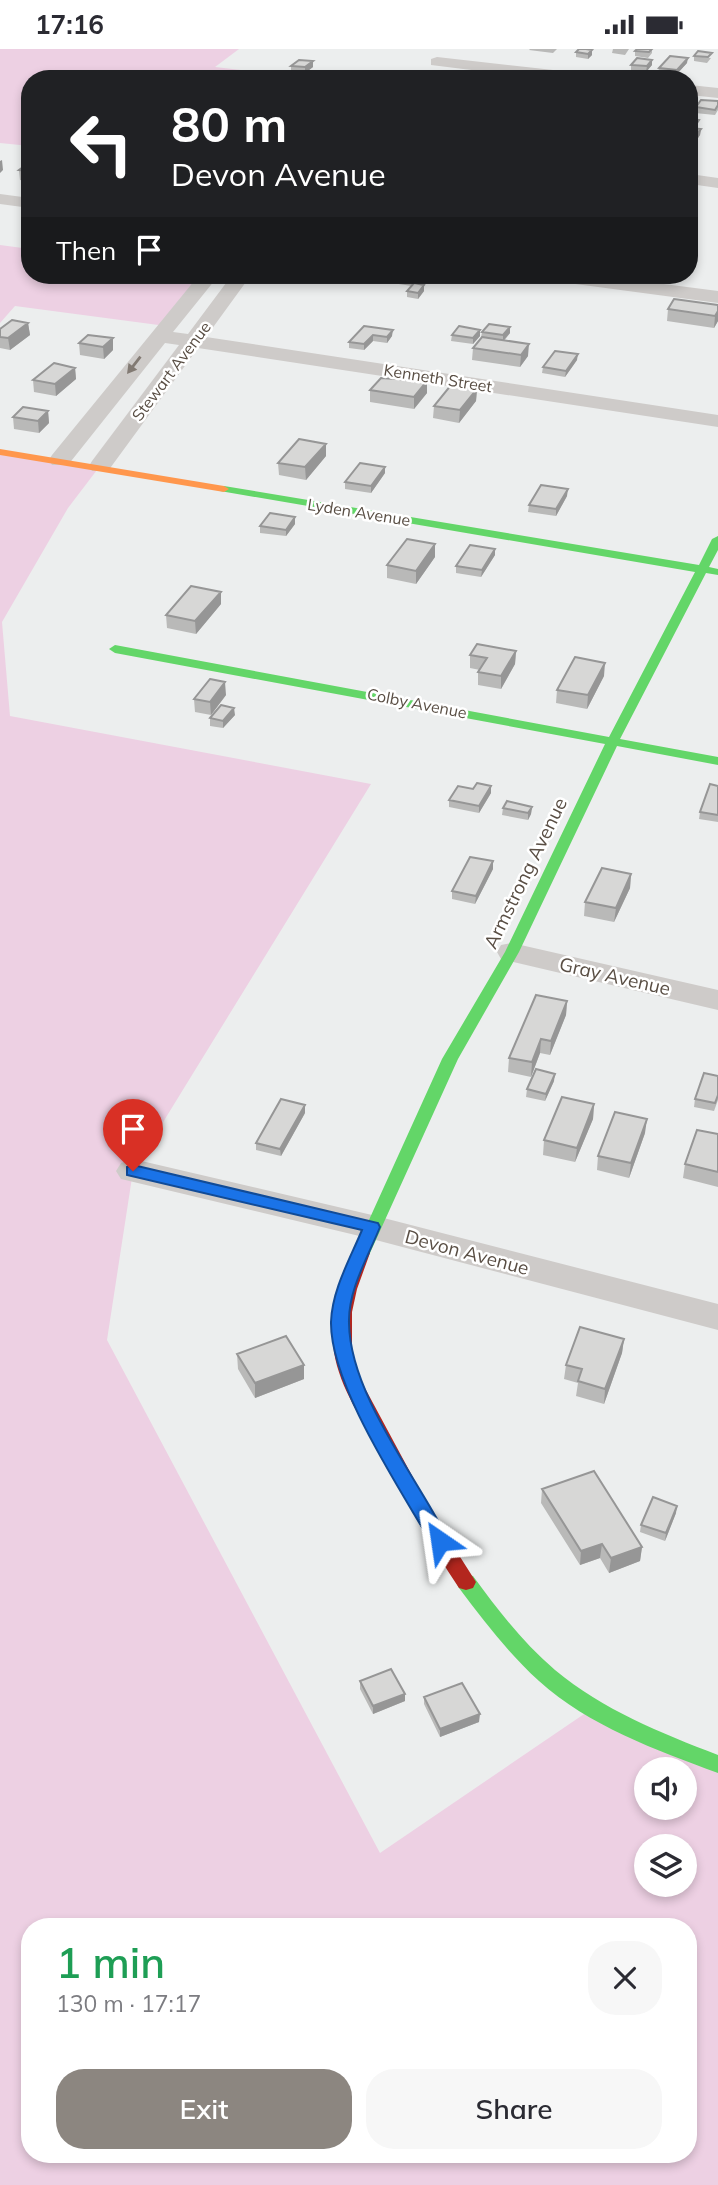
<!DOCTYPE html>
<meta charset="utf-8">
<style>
body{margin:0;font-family:Mulish,sans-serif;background:#f7f7f7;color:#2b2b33;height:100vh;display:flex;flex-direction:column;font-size:26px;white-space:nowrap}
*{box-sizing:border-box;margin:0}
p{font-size:23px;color:#7c7c81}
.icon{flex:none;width:38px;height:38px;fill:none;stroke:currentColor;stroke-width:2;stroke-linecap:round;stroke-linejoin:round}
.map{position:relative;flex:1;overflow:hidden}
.sheet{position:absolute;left:21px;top:1869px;width:676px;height:245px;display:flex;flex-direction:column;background:#fff;border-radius:28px;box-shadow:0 4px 10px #0003}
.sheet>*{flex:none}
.hud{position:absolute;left:21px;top:21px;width:677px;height:214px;border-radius:28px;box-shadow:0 4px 10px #0003;background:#202124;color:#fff;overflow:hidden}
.fabs{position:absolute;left:634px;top:1708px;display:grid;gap:14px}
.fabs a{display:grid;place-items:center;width:63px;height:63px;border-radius:50%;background:#fff;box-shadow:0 4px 10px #0003;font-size:35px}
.pin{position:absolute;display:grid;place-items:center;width:60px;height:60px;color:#fff;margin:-72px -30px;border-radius:50% 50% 50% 0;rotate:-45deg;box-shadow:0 0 7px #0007}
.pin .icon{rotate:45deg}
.me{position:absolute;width:77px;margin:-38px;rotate:328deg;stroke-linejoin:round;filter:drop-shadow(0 0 5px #0008)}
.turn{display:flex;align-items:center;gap:24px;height:147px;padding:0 35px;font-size:32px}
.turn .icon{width:91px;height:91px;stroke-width:2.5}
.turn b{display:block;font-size:49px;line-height:60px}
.then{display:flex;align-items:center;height:66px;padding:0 35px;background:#0003;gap:14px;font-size:26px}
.round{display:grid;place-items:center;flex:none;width:74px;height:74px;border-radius:28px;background:#f7f7f7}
.headline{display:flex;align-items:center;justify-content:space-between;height:119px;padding:0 35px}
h1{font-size:42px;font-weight:600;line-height:52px;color:#1e9e55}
.action{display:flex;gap:14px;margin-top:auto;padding:14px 35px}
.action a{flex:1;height:80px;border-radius:28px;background:#8c8680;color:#fff;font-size:28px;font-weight:600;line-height:80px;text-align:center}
.action a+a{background:#f7f7f7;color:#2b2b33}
.status{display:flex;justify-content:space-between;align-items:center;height:49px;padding:0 35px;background:#fff;direction:ltr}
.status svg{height:19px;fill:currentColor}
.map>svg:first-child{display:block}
.green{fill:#edd0e3;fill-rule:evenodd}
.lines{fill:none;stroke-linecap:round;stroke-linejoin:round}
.street{fill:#cecbc9;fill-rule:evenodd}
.fast{fill:#63d668;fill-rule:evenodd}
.slow{fill:#ff974d;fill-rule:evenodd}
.jam{fill:#b3261e;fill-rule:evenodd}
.wall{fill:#b9b9b8}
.shaded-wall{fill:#969696}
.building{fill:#d7d7d6;stroke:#969696;stroke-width:2}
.oneway{fill:#827a73}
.route{fill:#1a73e8;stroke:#114b97;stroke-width:2}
.labels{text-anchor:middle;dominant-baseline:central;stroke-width:5;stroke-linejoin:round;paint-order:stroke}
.far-street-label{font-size:16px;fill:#594e44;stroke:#fff}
.street-label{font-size:19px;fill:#594e44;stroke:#fff}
</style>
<div class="status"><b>17:16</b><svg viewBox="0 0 49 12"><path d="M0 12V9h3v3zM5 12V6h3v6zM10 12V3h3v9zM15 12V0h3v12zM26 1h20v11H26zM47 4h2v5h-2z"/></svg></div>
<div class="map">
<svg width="718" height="2136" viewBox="0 0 718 2136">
<rect width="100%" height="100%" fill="#eceeee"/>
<path class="green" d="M0 0H239L215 18 319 30H30V97L0 94Z
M0 196 30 200V226H209L166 277 15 257 0 274Z
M0 403 100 417 68 459 2 573 10 667 371 735 133 1122 107 1291 380 1804 590 1661 718 1715V2136H0ZM646 1720H684V1759H646ZM646 1797H684V1836H646ZM30 1878H688V2105H30Z"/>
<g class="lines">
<path class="street" d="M437 8 589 25 597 30H544L431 16V10Z
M690 36 718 39V49L690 46Z
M690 125 718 129V139L690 135Z
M0 145 30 149V159L0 155Z
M199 226H219L173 283 188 285 232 226H251L206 288 718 366V378L198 299 108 422H92L89 417 92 412 179 296 165 294 68 416H52L49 411 52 406Z
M543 226H594L718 242V254L553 232Z
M512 894 718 941V961L501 910 497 903 501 896Z
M133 1110 372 1166 718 1255V1281L372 1190 121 1130 116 1122 121 1114Z"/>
<path class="fast" d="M224 437 699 516 712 490 718 487V501L709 518 718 520V526L706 524 620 690 718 708V716L617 697 519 903 458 1010 370 1204 368 1208H356L354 1204 442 1010 505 903 605 695 115 604 109 600 115 596 609 688 695 523 220 442 219 440Z
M466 1525 473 1527C498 1561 523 1594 555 1621 603 1661 661 1684 718 1706V1724C656 1701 589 1677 539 1632 508 1604 484 1572 459 1539L456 1533 459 1527Z"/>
<path class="slow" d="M0 400 224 437 229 440 224 443 0 406Z"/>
<path class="jam" d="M362 1198 368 1200 370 1204 357 1240 352 1263V1302L359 1328 431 1462 476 1533 473 1539 466 1541 459 1539C430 1496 406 1450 381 1404 363 1372 340 1340 334 1303 329 1268 340 1235 354 1204L356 1200Z"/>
</g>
<path class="wall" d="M530 0H557L553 4 529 1Z
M579 0 592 6 588 10 576 8V3Z
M613 0H629L625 6 612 4Z
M637 0H652V4L648 9 635 7V2Z
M694 7 711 9 707 14 694 12Z
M652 11V16L646 23 631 21V16Z
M687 14 676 26 658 24 659 19Z
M291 17 313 18 305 24 291 22Z
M718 52V61L715 66 695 64 696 58Z
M690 70 698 76 696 80H701L700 86 696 92 690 91Z
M30 113V136L26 135V132L20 131 19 121Z
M306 226H354L349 231Z
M394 226H426L417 235 424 242 418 250 407 248V242L412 237 392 234V228Z
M718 256V272L714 279 667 272 668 260Z
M28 274 30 286 10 301 0 299V280Z
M364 277 392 287 387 294 373 292 364 301 349 299V293Z
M482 283 510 284 504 292 528 307 520 318 472 311 473 299 481 289Z
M88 286 113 301 104 310 80 306 79 294Z
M452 286 480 287 473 295 451 292Z
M577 311 565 328 542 324 543 318Z
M75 319 76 330 56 347 34 343 33 331Z
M427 332V344L414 360 370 353V341Z
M477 340 476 352 459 374 433 369 434 357Z
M48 362 49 374 39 384 14 380 13 368Z
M326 407 306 431 279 426 278 414Z
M385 424 371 444 345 440V433Z
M567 447 556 467 528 463 529 456Z
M295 475 286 487 260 484V477Z
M495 500V506L481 528 456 524V517Z
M435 508 416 535 387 529V516Z
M221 555 196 585 167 579 166 566Z
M516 602 515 615 501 640 478 636V623L480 621 470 619V606Z
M604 627 587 660 556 654 557 641Z
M226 646 211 666 195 663 194 650Z
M235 666 223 679 210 677V669Z
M491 737V744L479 764 449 758V751L473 740Z
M718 737V773L699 770 700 763Z
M532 758 531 765 528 771 502 766 503 759Z
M493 812V820L475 855 452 850V842Z
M631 825 630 839 614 873 584 867 585 853Z
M567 952 566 966 550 1006 540 1004 531 1028 508 1023 509 1009Z
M718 1027V1051L714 1062 694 1058 695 1050Z
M554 1032 545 1052 526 1048 527 1040Z
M594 1055 593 1070 575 1113 543 1106 544 1091Z
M305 1064 281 1107 256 1101V1094Z
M645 1084 629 1129 597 1121 598 1107Z
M718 1085V1138L683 1129 685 1115Z
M624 1290 622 1304 604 1355 576 1347 578 1334 564 1330 566 1316Z
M237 1305 304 1330 255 1349 238 1320Z
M542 1440 642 1498 640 1512 609 1524 600 1509 580 1516 541 1454Z
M676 1464 665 1492 640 1483 641 1476Z
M360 1632 405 1652 373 1665 360 1640Z
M424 1648 479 1673 440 1688 424 1655Z"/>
<path class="shaded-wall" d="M592 1V6L588 10V5Z
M688 9 687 14 676 26 677 21Z
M652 11V16L646 23 647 17Z
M313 12V18L305 24V18Z
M701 80 700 86 696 92V86Z
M2 111 3 121 0 124V112Z
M420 226H426L415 237V231Z
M424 236V242L418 250V244Z
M718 262V272L714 279 715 267Z
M28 274 30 286 10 301 8 289Z
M510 278V284L503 292V286Z
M393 281 392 287 387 294V288Z
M480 281V287L473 295V289Z
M373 286V292L364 301V295Z
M113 289V301L104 310 103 298Z
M529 295 528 307 520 318 521 306Z
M578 305 577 311 565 328 566 322Z
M75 319 76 330 56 347 55 335Z
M427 332V344L414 360V348Z
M477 340 476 352 459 374 460 361Z
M48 362 49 374 39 384 38 372Z
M326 395V407L306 431 305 418Z
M385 418V424L371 444V437Z
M568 440 567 447 556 467V460Z
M295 468V475L286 487V481Z
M435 495V508L416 535V522Z
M495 500V506L481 528 482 521Z
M221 543V555L196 585 195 572Z
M516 602 515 615 501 640V627Z
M605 614 604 627 587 660 588 646Z
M225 633 226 646 211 666 210 653Z
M234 659 235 666 223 679V672Z
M491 737V744L479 764V757Z
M532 758 531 765 528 771V764Z
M493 812V820L475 855 476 847Z
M631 825 630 839 614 873 616 859Z
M567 952 566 966 550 1006 551 992Z
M541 990 540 1004 531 1028 532 1013Z
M555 1025 554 1032 545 1052 546 1045Z
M594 1055 593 1070 575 1113 577 1099Z
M305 1056V1064L281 1107 280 1100Z
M647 1070 645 1084 629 1129 631 1114Z
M624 1290 622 1304 604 1355 605 1340Z
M304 1316V1330L255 1349V1334Z
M677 1457 676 1464 665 1492 666 1484Z
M602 1495 600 1509 580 1516 581 1502Z
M642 1498 640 1512 609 1524 611 1509Z
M405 1645V1652L373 1665V1657Z
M480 1665 479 1673 440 1688V1680Z"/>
<path class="building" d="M579 0H586L592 1 588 5 576 3Z
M637 0H652L649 3 635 2Z
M698 2 712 4 708 8 694 7Z
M670 7 688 9 677 21 659 19Z
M637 9 652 11 647 17 631 16Z
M299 11 313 12 305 18 291 17Z
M477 24 508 27 503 30 472 29Z
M701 51 718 52V56L715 61 696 58Z
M690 70 699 71 695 77 690 76Z
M690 79 701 80 696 86H690Z
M30 113V125H25L29 122 19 121Z
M394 226H420L415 231 392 228Z
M414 234 424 236 418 244 407 242Z
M674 250 718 256V262L715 267 668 260Z
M12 271 28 274 8 289 0 288V280Z
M489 275 510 278 503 286 482 283Z
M364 277 393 281 387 288 373 286 364 295 349 293Z
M459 277 480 281 473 289 452 286Z
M88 286 113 289 103 298 79 294Z
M482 288 529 295 521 306 473 299Z
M555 302 578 305 566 322 543 318Z
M54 314 75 319 55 335 33 331Z
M381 329 427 332 414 348 370 341Z
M451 336 477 340 460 361 434 357Z
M23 358 48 362 38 372 13 368Z
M299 390 326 395 305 418 278 414Z
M360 414 385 418 371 437 345 433Z
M541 436 568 440 556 460 529 456Z
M270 464 295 468 286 481 260 477Z
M407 490 435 495 416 522 387 516Z
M470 496 495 500 482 521 456 517Z
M191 537 221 543 195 572 166 566Z
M477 595 516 602 501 627 478 623 487 609 470 606Z
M575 608 605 614 588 646 557 641Z
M210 630 225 633 210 653 194 650Z
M221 656 234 659 223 672 210 669Z
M477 734 491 737 479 757 449 751 458 737 473 740Z
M710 735 718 737V766L700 763Z
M507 752 532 758 528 764 503 759Z
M470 808 493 812 476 847 452 842Z
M602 819 631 825 616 859 585 853Z
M536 946 567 952 551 992 541 990 532 1013 509 1009Z
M536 1020 555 1025 546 1045 527 1040Z
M704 1024 718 1027V1046L715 1054 695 1050Z
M562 1048 594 1055 577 1099 544 1091Z
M281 1050 305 1056 280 1100 256 1094Z
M615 1063 647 1070 631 1114 598 1107Z
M697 1081 718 1085V1123L685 1115Z
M580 1278 624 1290 605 1340 578 1332 582 1320 566 1316Z
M286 1287 304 1316 255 1334 237 1305Z
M594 1422 642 1498 611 1509 602 1495 581 1502 542 1440Z
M653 1448 677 1457 666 1484 641 1476Z
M391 1620 405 1645 373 1657 360 1632Z
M462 1634 480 1665 440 1680 424 1648Z"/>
<defs><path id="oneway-solid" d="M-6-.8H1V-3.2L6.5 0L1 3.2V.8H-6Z" transform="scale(1.75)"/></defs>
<use class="oneway" href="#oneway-solid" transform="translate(134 316) rotate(128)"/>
<path class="route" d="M133 1116 378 1174 380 1178C368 1208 348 1241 349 1274 350 1346 417 1428 449 1492L446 1497H433C401 1441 330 1336 331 1273 332 1241 350 1210 362 1181L127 1126V1118Z"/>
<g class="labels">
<g class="far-street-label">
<text transform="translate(171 322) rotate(-53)">Stewart Avenue</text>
<text transform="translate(438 329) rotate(9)">Kenneth Street</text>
<text transform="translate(359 463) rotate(9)">Lyden Avenue</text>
<text transform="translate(417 654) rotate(11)">Colby Avenue</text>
</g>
<g class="street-label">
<text transform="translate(525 824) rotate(-64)">Armstrong Avenue</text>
<text transform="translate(615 927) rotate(13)">Gray Avenue</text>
<text transform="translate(467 1203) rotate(15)">Devon Avenue</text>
</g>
</g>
</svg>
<div class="fabs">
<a><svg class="icon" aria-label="sound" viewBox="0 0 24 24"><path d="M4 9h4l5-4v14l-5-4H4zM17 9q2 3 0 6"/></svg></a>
<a><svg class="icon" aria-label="layers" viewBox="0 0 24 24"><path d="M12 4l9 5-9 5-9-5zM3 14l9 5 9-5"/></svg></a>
</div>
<div class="pin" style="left:133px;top:1122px;background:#d93025"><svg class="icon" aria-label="arrive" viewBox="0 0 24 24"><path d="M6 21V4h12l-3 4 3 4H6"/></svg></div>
<svg class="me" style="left:440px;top:1492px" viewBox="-20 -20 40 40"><path d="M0-17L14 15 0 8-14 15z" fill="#1a73e8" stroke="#fff" stroke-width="4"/></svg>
<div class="hud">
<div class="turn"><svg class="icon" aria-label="left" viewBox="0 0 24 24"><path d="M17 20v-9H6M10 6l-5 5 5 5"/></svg><div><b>80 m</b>Devon Avenue</div></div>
<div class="then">Then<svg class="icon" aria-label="arrive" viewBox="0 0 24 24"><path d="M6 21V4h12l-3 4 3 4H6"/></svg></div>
</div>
<section class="sheet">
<div class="headline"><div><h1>1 min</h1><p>130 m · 17:17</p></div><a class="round"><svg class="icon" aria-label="close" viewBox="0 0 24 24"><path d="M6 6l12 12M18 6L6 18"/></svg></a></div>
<div class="action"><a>Exit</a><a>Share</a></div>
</section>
</div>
